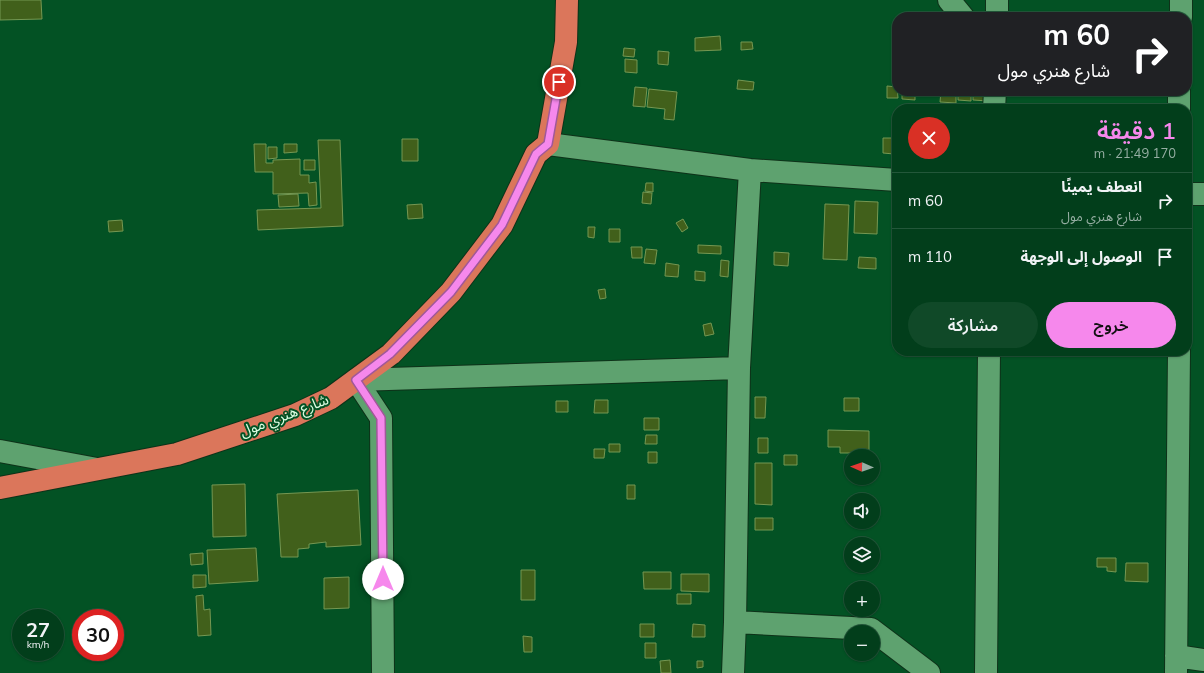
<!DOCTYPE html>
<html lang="ar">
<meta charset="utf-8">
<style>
body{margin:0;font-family:Mulish,"Noto Sans Arabic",sans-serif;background:#104928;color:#f1f3f6;direction:rtl;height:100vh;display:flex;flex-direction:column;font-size:15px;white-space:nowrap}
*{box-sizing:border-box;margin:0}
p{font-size:13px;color:#96aea3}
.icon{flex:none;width:22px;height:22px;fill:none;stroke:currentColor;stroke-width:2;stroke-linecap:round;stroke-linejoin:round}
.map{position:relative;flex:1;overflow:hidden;direction:ltr}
.details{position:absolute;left:892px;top:104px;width:300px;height:252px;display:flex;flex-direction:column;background:#023e1b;border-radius:16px;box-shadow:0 1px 3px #0004,0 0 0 1px #23573a;direction:rtl}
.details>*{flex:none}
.guide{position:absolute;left:892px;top:12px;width:300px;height:84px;border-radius:16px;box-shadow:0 1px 3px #0004,0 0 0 1px #23573a;direction:rtl;background:#202124;color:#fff;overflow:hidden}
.needle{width:26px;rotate:272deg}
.tools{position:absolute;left:844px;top:449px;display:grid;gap:8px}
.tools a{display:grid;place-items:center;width:36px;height:36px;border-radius:50%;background:#023e1b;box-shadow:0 1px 3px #0004,0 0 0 1px #23573a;font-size:20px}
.speed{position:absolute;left:12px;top:609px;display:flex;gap:8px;font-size:20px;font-weight:700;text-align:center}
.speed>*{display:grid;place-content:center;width:52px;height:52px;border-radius:50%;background:#023e1b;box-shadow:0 1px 3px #0004,0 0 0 1px #23573a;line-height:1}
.speed small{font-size:10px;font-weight:400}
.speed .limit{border:6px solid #d22;background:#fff;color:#111}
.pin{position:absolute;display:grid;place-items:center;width:34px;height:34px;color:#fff;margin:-17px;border:2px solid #fff;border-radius:50%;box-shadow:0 1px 4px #0007}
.me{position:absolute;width:44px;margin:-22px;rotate:0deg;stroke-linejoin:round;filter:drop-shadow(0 0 3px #0008)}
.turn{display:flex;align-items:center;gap:14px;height:84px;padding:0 16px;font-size:18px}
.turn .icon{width:52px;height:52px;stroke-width:2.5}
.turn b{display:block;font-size:28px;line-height:34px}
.round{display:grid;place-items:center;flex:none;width:42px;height:42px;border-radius:21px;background:#104928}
.summary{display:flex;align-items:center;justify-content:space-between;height:68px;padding:0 16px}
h1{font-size:24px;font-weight:600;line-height:30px;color:#f688ec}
.cta{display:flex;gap:8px;margin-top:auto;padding:8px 16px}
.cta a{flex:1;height:46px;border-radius:24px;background:#f688ec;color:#111;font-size:16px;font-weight:600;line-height:46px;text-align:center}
.cta a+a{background:#104928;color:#f1f3f6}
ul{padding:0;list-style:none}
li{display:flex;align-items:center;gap:12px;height:56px;padding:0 16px;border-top:1px solid #23573a}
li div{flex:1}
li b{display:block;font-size:15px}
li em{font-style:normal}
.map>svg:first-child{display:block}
.building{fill:#41601b;stroke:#759752}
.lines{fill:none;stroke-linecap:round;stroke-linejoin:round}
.minor-casing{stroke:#0e3219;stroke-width:24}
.trunk-casing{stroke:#0e3219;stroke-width:24}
.minor{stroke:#5ea26f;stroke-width:22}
.trunk{stroke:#db765b;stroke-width:22}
.route-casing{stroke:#a05899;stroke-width:10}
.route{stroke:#f688ec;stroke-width:7}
.labels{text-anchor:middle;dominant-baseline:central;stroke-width:4;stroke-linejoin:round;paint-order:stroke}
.street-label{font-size:15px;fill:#dcfee2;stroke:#035224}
</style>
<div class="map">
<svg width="1204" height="673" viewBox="0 0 1204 673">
<rect width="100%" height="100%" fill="#035224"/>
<path class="building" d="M0 0H41L42 19 0 20Z
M720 36 721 50 695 51V38Z
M741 42H752L753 49 741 50Z
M624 48 635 49 634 57 623 56Z
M658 51 669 52 668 65 658 64Z
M625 59 637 60V73L625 72Z
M738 80 754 82 753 90 737 89Z
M887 86 897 87 898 98H887Z
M635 87 647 88 645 107 633 106Z
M649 89 677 92 674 120 664 119 665 109 647 107Z
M902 91H915V100L902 99Z
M941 91H956V103L940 102Z
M958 91H971V101L958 100Z
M973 91H988V101L973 100Z
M958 105 984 106V109H957Z
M883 138H894V154L883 153Z
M402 139H418V161H402Z
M318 140H340L343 226 258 230 257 210 321 208Z
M254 144H266V163H273V160L300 159V175H309V183L316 182 317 205 309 206 308 193 273 194V172H255Z
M284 144H297V152L284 153Z
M268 147H277V158L268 159Z
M304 160H315V170H304Z
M646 183H653V192L645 191Z
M643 192 652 193 651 204 642 203Z
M298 194 299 206 279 207 278 195Z
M855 201 878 202 877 234 854 233Z
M422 204 423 218 408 219 407 205Z
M825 204 849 205 847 260 823 259Z
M683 219 688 228 682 232 676 223Z
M122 220 123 231 109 232 108 221Z
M588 227H595L594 238 588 237Z
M609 229H620V242H609Z
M698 245 721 246V254L698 253Z
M631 247H642V258H632Z
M646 249 657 250 655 264 644 263Z
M774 252 789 253 788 266 774 265Z
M859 257 876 258V269L858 268Z
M721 260 729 261 728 277 720 276Z
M666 263 679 265 678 277 665 276Z
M695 271 705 272V281L695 280Z
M605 289 606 298 600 299 598 290Z
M711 323 714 334 705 336 703 325Z
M755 397H766L765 418H755Z
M844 398H859V411H844Z
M595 400H608V413H594Z
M556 401H568V412H556Z
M644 418H659V430H644Z
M828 430 869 431V456H854V453H840V447H828Z
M646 435H657V444H645Z
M758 438H768V453H758Z
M609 444H620V452H609Z
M594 449H605L604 458H594Z
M648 452H657V463H648Z
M784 455H797V465H784Z
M755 463H772V505L755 504Z
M245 484 246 536 213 537 212 485Z
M627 485H635V499H627Z
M358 490 361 545 326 547V542L309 544V548L298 549V557H281L277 494Z
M755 518H773V530H755Z
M256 548 258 581 209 584 207 550Z
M203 553V564L191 565 190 554Z
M1097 558H1116V572L1107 571V567H1097Z
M1126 563H1148V582L1125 581Z
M521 570H535V600H521Z
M643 572H671V589H644Z
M681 574H709V592L681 591Z
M193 575H206V587L193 588Z
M349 577V608L324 609V578Z
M677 594H691V604H677Z
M203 595 204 610 210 609 211 635 198 636 196 596Z
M640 624H654V637H640Z
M693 624 705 625V637H692Z
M523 636 532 637V652H524Z
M645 643H656V658H645Z
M670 660 671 673H661L660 661Z
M697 661H703V667L697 668Z"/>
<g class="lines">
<defs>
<path id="minor" d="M949 0 963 17
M997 17V0
M1181 17V0
M994 109 995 91
M1179 109V91
M548 144 750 170 897 180
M1187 194H1204
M356 380 739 368
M356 380 381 418 383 673
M0 451 97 469
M735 622 871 629 929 673
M1176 656 1204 660
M733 673 735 622 739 368 750 170
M986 673 989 351
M1176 673 1179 351"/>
<path id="trunk" d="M0 488 177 454 295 415 331 398 391 354 451 292 502 225 536 154 548 144 566 42 567 0"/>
</defs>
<use href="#minor" class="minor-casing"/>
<use href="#trunk" class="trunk-casing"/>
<use href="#minor" class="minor"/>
<use href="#trunk" class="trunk"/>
</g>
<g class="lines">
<defs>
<path id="route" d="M383 579 381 418 356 380 390 354 451 292 502 225 536 154 548 144 559 82"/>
</defs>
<use href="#route" class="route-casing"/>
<use href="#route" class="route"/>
</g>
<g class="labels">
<g class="street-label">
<text transform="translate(284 415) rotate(-21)">شارع هنري مول</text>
</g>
</g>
</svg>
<div class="tools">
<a><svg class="needle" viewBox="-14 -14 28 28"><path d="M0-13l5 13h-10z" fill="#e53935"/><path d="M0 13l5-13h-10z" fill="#96aea3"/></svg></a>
<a><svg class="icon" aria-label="sound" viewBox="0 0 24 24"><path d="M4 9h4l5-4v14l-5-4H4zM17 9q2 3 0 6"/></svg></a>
<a><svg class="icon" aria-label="layers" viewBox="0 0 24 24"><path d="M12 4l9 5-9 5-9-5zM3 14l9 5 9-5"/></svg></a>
<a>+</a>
<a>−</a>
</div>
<div class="speed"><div>27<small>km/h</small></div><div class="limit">30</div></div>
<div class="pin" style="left:559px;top:82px;background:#d93025"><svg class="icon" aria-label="arrive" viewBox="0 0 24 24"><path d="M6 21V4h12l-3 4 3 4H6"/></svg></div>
<svg class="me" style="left:383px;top:579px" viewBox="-20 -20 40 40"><circle r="19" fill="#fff"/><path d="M0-13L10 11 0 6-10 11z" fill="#f688ec"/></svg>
<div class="guide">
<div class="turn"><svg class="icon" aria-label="right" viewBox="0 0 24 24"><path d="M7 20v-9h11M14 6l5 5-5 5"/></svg><div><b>60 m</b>شارع هنري مول</div></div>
</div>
<section class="details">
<div class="summary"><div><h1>1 دقيقة</h1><p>170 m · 21:49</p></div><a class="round" style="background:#d93025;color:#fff"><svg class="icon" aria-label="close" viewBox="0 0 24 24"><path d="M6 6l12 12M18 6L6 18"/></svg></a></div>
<ul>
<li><svg class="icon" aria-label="right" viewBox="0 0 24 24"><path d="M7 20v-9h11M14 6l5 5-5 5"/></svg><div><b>انعطف يمينًا</b><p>شارع هنري مول</p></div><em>60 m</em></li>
<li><svg class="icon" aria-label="arrive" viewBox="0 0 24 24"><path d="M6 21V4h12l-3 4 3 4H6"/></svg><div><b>الوصول إلى الوجهة</b></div><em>110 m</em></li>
</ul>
<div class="cta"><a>خروج</a><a>مشاركة</a></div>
</section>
</div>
